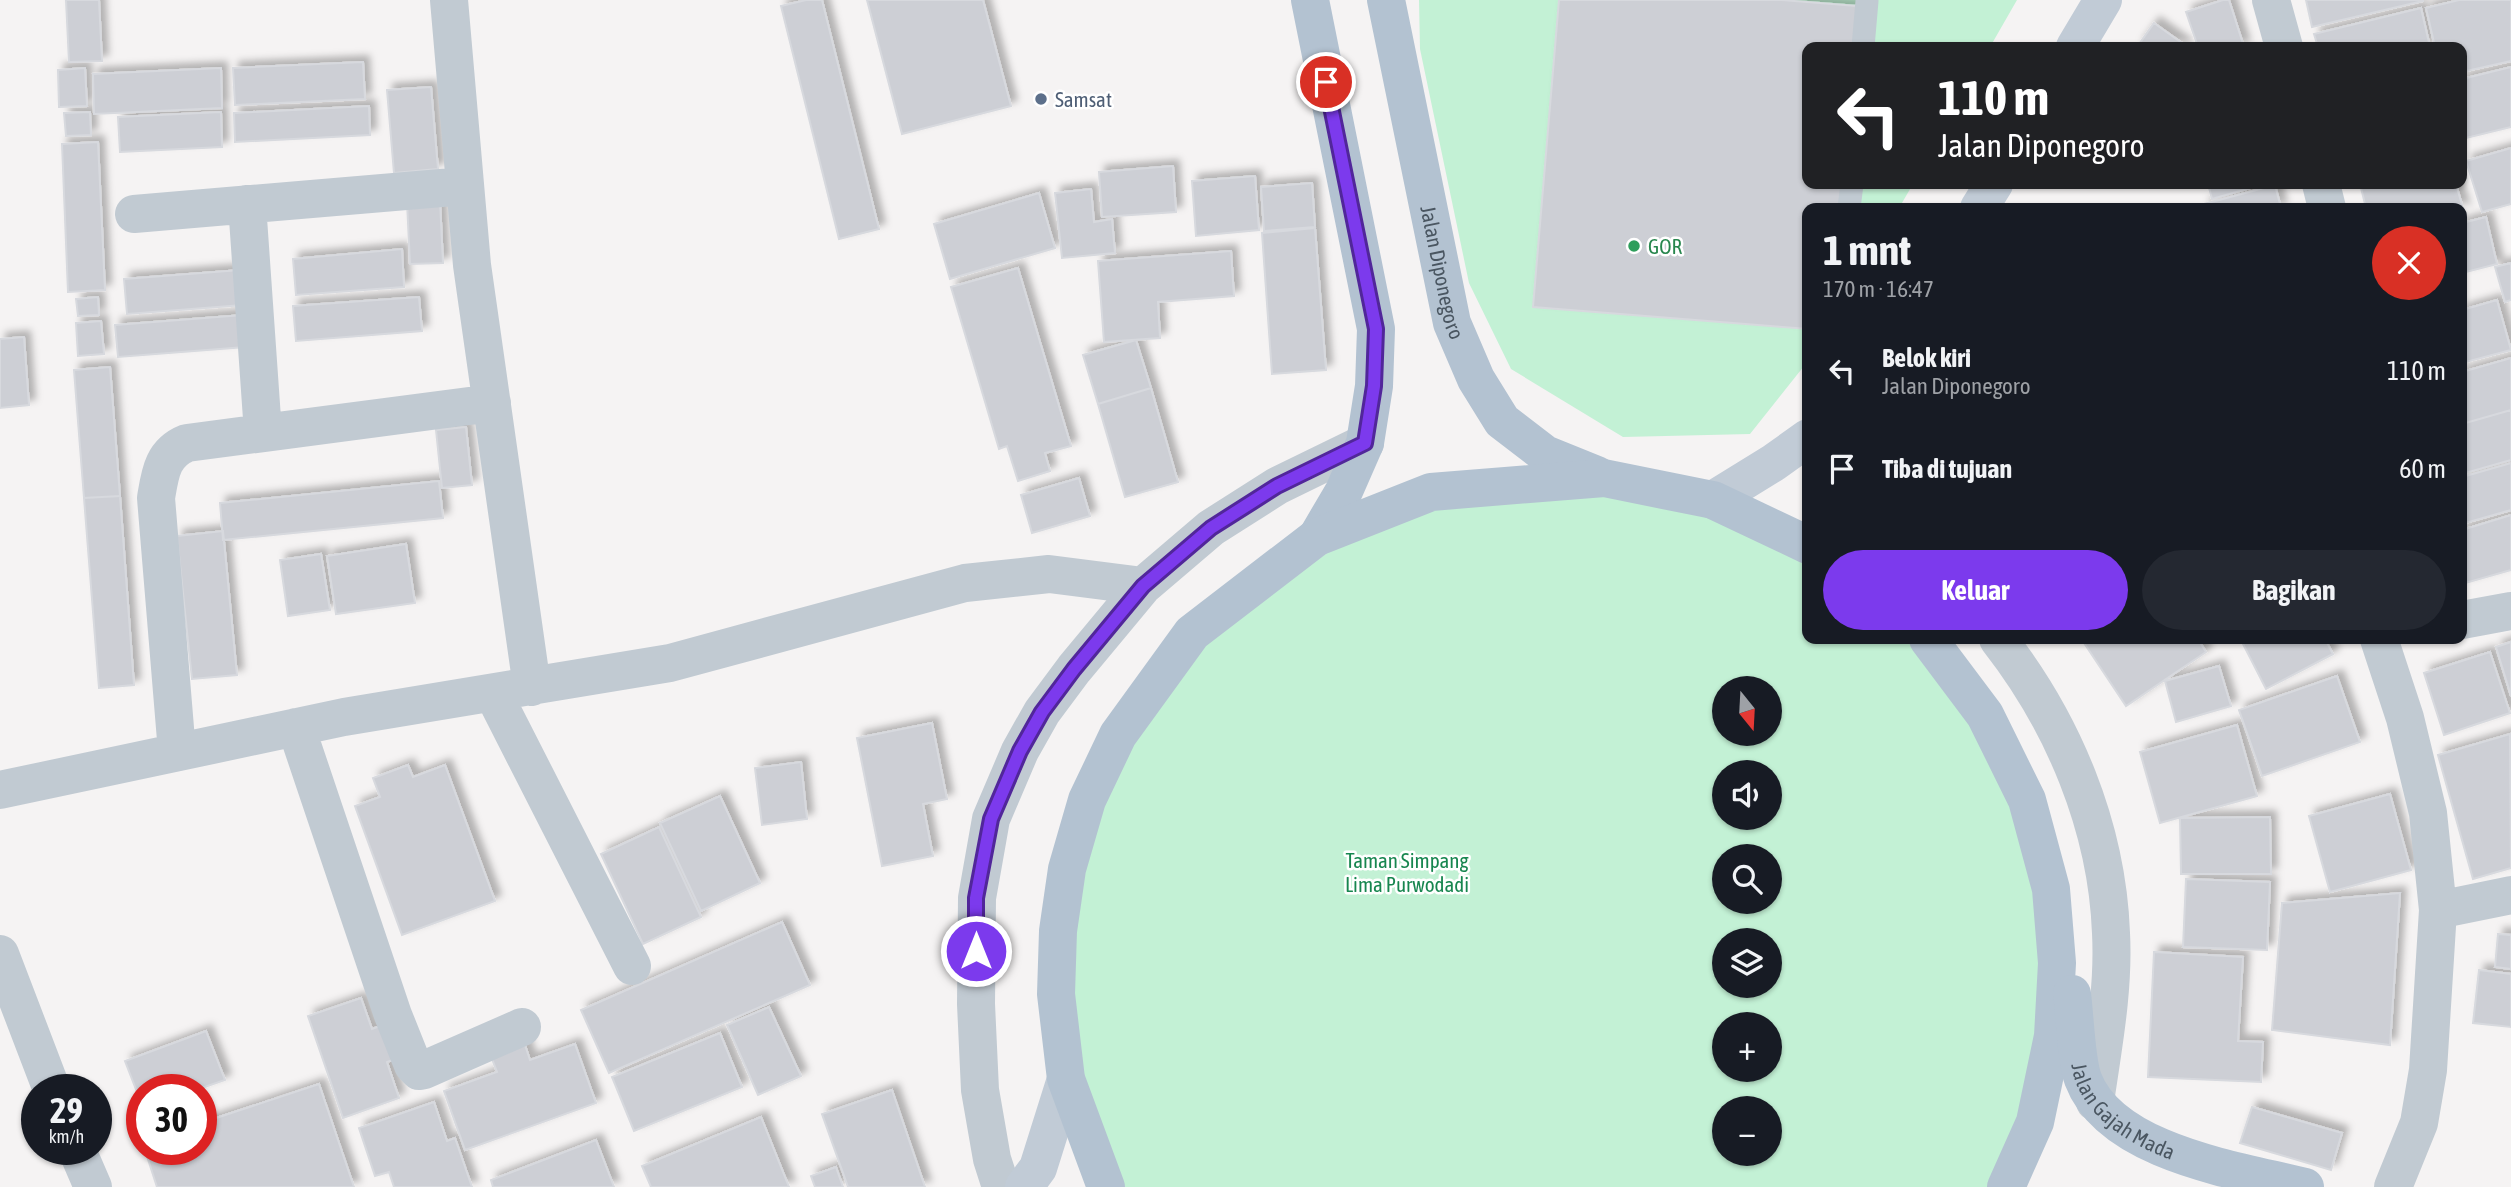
<!DOCTYPE html>
<html lang="id">
<meta charset="utf-8">
<style>
body{margin:0;font-family:"Asap Condensed",sans-serif;background:#242831;color:#f1f3f6;height:100vh;display:flex;flex-direction:column;font-size:26px;white-space:nowrap}
*{box-sizing:border-box;margin:0}
p{font-size:23px;color:#9ea1a6}
.icon{flex:none;width:38px;height:38px;fill:none;stroke:currentColor;stroke-width:2;stroke-linecap:round;stroke-linejoin:round}
.map{position:relative;flex:1;overflow:hidden}
.sheet{position:absolute;left:1802px;top:203px;width:665px;height:441px;display:flex;flex-direction:column;background:#171b24;border-radius:14px;box-shadow:0 2px 5px #0004}
.sheet>*{flex:none}
.top-card{position:absolute;left:1802px;top:42px;width:665px;height:147px;border-radius:14px;box-shadow:0 2px 5px #0004;background:#202124;color:#fff;overflow:hidden}
.needle{width:46px;rotate:162deg}
.controls{position:absolute;left:1712px;top:676px;display:grid;gap:14px}
.controls a{display:grid;place-items:center;width:70px;height:70px;border-radius:50%;background:#171b24;box-shadow:0 2px 5px #0004;font-size:35px}
.speed{position:absolute;left:21px;top:1074px;display:flex;gap:14px;font-size:35px;font-weight:700;text-align:center}
.speed>*{display:grid;place-content:center;width:91px;height:91px;border-radius:50%;background:#171b24;box-shadow:0 2px 5px #0004;line-height:1}
.speed small{font-size:18px;font-weight:400}
.speed .limit{border:10px solid #d22;background:#fff;color:#111}
.pin{position:absolute;display:grid;place-items:center;width:60px;height:60px;color:#fff;margin:-30px;border:4px solid #fff;border-radius:50%;box-shadow:0 2px 7px #0007}
.me{position:absolute;width:77px;margin:-38px;rotate:0deg;stroke-linejoin:round;filter:drop-shadow(0 0 5px #0008)}
.turn{display:flex;align-items:center;gap:24px;height:147px;padding:0 21px;font-size:32px}
.turn .icon{width:91px;height:91px;stroke-width:2.5}
.turn b{display:block;font-size:49px;line-height:60px}
.round{display:grid;place-items:center;flex:none;width:74px;height:74px;border-radius:37px;background:#242831}
.headline{display:flex;align-items:center;justify-content:space-between;height:119px;padding:0 21px}
h1{font-size:42px;font-weight:700;line-height:52px}
.primary-button{display:flex;gap:14px;margin-top:auto;padding:14px 21px}
.primary-button a{flex:1;height:80px;border-radius:42px;background:#7c3aed;color:#fff;font-size:28px;font-weight:700;line-height:80px;text-align:center}
.primary-button a+a{background:#242831;color:#f1f3f6}
ul{padding:0;list-style:none}
li{display:flex;align-items:center;gap:21px;height:98px;padding:0 21px}
li div{flex:1}
li b{display:block;font-size:26px}
li em{font-style:normal}
.map>svg:first-child{display:block}
.green{fill:#c3f1d5;fill-rule:evenodd}
.building{fill:#cdcfd5;stroke:#d7d9de;stroke-width:2;filter:url(#shadow)}
.lines{fill:none;stroke-linecap:round;stroke-linejoin:round}
.lane{stroke:#c1cad2;stroke-width:23}
.street{stroke:#c1cad2;stroke-width:38}
.secondary{stroke:#c1cbd6;stroke-width:38}
.primary{stroke:#b3c2d1;stroke-width:38}
.route-casing{stroke:#51269a;stroke-width:18}
.route{stroke:#7c3aed;stroke-width:12}
.service-dot{fill:#5c6f8a;stroke:#fff;stroke-width:2.5}
.leisure-dot{fill:#2e9e5b;stroke:#fff;stroke-width:2.5}
.labels{text-anchor:middle;dominant-baseline:central;stroke-width:5;stroke-linejoin:round;paint-order:stroke}
.service-label{font-size:21px;fill:#4e5e75;stroke:#fff;text-anchor:start}
.leisure-label{font-size:21px;fill:#27864d;stroke:#fff;text-anchor:start}
.street-label{font-size:21px;fill:#4a5661;stroke:#fff}
.park-label{font-size:21px;fill:#17864f;stroke:#fff}
</style>
<div class="map">
<svg width="2511" height="1187" viewBox="0 0 2511 1187">
<defs>
<filter id="shadow"><feDropShadow dx="6" dy="-6" stdDeviation="3.5" flood-color="#0004"/></filter>
</defs>
<rect width="100%" height="100%" fill="#f5f3f3"/>
<path class="green" d="M1419 0H2017L1990 47H1808V184H1913L1899 208H1808V361L1750 434 1623 437 1511 369 1469 283 1420 49Z
M1604 478 1808 545V639H1928L2027 800 2053 1036 2006 1187H1106L1066 1079 1067 869 1192 633 1431 492ZM1724 688H1769V733H1724ZM1724 772H1769V817H1724ZM1724 856H1769V901H1724ZM1724 940H1769V985H1724ZM1724 1024H1769V1069H1724ZM1724 1108H1769V1153H1724Z"/>
<path class="building" d="M66 0H99L102 61 69 62Z
M806 0H822L879 229 839 239 781 6Z
M867 0H983L1011 106 902 134Z
M1559 0H1782L1857 6 1854 47H1808V184H1842L1840 208H1808V329L1533 307Z
M2223 0H2229L2244 47H2198L2186 12Z
M2306 0H2423V1L2312 27Z
M2459 0H2511V61L2462 72V47H2435L2426 8Z
M2421 8 2430 47H2318L2314 34Z
M2154 23 2186 46 2185 47H2137Z
M363 62 365 99 235 105 233 68Z
M2511 67V127L2462 139V79Z
M85 68 87 106 59 107 58 70Z
M221 68 222 108 94 114 93 74Z
M431 87 438 169 394 173 387 90Z
M369 106 370 135 235 142 234 113Z
M90 112 91 135 66 136 64 113Z
M221 112 222 147 120 152 118 117Z
M98 142 105 290 68 292 62 144Z
M2511 148V204L2482 212 2466 161Z
M1173 166 1176 212 1102 217 1099 172Z
M1255 176 1259 230 1196 236 1192 181Z
M1312 183 1315 227 1264 231 1261 187Z
M2208 184H2264L2212 199Z
M2360 184H2456L2464 212 2462 208H2366Z
M2275 185 2281 208H2205L2204 204Z
M1091 189 1094 222 1112 219 1115 253 1062 258 1055 193Z
M1039 193 1055 248 950 279 934 224Z
M440 201 443 263 410 264 407 202Z
M2486 217 2497 264 2462 273V223Z
M1315 228 1326 370 1272 374 1262 233Z
M402 249 404 287 296 295 293 259Z
M1231 251 1234 296 1158 302 1160 338 1104 342 1098 261Z
M2511 263V300L2505 302 2495 267Z
M1018 268 1071 446 1045 453 1050 471 1018 481 1007 446 999 449 951 287Z
M240 270 243 305 127 314 124 279Z
M98 297 99 315 78 316 76 299Z
M419 297 422 331 296 341 293 306Z
M2497 300 2511 350 2462 363V310Z
M243 315 245 347 118 357 115 325Z
M101 321 104 354 78 356 76 323Z
M24 337 29 405 0 408V339Z
M1136 340 1151 388 1098 404 1083 355Z
M2511 358V410L2462 424V372Z
M110 367 120 496 84 498 74 370Z
M1151 388 1178 482 1125 497 1098 404Z
M2511 410V460L2462 474V424Z
M466 427 472 485 442 488 436 430Z
M2511 463V510L2462 524V477Z
M1079 478 1090 516 1032 533 1021 495Z
M439 481 443 518 223 540 220 503Z
M120 496 134 685 99 688 84 498Z
M2511 515V570L2462 584V530Z
M223 531 237 675 192 679 177 536Z
M406 544 415 603 336 614 327 556Z
M321 554 330 610 288 616 280 560Z
M2084 639H2198L2206 652 2126 706 2082 640Z
M2244 639H2325L2333 654 2266 689 2241 640Z
M2511 642V696L2496 647Z
M2490 652 2510 713 2444 735 2424 673Z
M2219 666 2231 706 2176 722 2165 681Z
M2337 676 2360 742 2262 776 2239 710Z
M932 723 947 799 923 804 933 856 882 866 857 738Z
M2237 725 2257 796 2160 823 2140 752Z
M2510 734 2511 868 2473 879 2438 755Z
M801 762 807 819 762 825 755 768Z
M408 765 413 777 445 765 495 901 402 935 355 806 380 797 373 778Z
M2390 794 2411 870 2330 892 2309 816Z
M720 796 760 883 701 911 660 823Z
M2270 817 2271 874H2181L2180 818Z
M659 827 701 917 643 944 601 854Z
M2186 879 2270 882 2267 950 2183 947Z
M2400 893 2390 1045 2272 1030 2282 903Z
M782 922 810 985 609 1073 581 1010Z
M2498 934 2511 935V969L2495 967Z
M2154 952 2243 957 2238 1041 2263 1042 2261 1082 2148 1077Z
M2479 970 2511 974V1027L2473 1023Z
M361 998 372 1029 391 1022 403 1056 387 1062 399 1098 343 1118 308 1016Z
M769 1007 801 1076 758 1095 727 1025Z
M206 1031 225 1080 196 1090H142V1105L125 1061Z
M720 1033 742 1087 634 1131 612 1077Z
M523 1039 530 1060 575 1044 596 1103 465 1150 444 1091 497 1072 489 1051Z
M319 1084 354 1187H157L145 1150H201V1123Z
M892 1090 925 1187H848L822 1114Z
M434 1102 447 1141 455 1138 472 1187H394L389 1172 375 1176 359 1128Z
M2252 1107 2342 1133 2331 1170 2240 1143Z
M761 1117 789 1187H651L642 1166Z
M596 1140 614 1187H493L491 1180Z
M836 1167 843 1187H815L811 1176Z"/>
<g class="lines">
<path class="lane" d="M1863 47 1867 1
M1849 208 1852 184"/>
<path class="street" d="M449 0 472 265 532 687
M2271 0 2284 47
M2321 184 2327 208
M247 204 263 433
M134 214 465 186
M2462 620 2511 611
M1998 639C2063 722 2107 826 2111 933 2114 990 2103 1046 2095 1102
M2379 639 2405 718 2428 813 2438 910 2428 1070 2419 1123 2393 1187
M493 693 632 966
M296 727 393 1015 413 1065 419 1071 424 1070 522 1027
M177 752 156 498C160 474 162 453 187 443L492 403
M0 790 344 717 670 663 965 583 1049 574 1143 586
M2438 910 2511 895
M0 954 52 1090
M77 1150 93 1187
M1001 1187 992 1159 980 1090 976 1004 977 898 991 819 1020 751 1042 712 1074 669 1143 586 1211 528 1277 486 1365 443"/>
<path class="secondary" d="M2075 47 2103 0
M1979 208 1994 184
M1713 500 1773 463 1808 438
M1024 1187 1038 1168 1066 1079"/>
<g class="primary">
<path d="M1310 0 1376 329 1374 386 1365 443 1344 491 1317 537"/>
<path id="s1" d="M1386 0 1452 323 1476 379 1502 421 1545 454 1597 475"/>
<path d="M1928 639 1985 715 2027 800 2051 889 2057 963 2053 1036 2035 1122 2006 1187"/>
<path id="s2" d="M2072 994C2075 1016 2076 1060 2083 1079 2111 1153 2237 1170 2305 1187"/>
<path d="M1106 1187 1066 1079 1056 994 1058 931 1067 869 1087 800 1118 735 1192 633 1317 537 1431 492 1604 478 1713 500 1808 545"/>
</g>
</g>
<g class="lines">
<defs>
<path id="route" d="M976 951V898L991 819 1020 751 1042 712 1074 669 1143 586 1211 528 1277 486 1365 443 1374 386 1376 329 1326 82"/>
</defs>
<use href="#route" class="route-casing"/>
<use href="#route" class="route"/>
</g>
<circle class="service-dot" cx="1041" cy="99" r="7"/>
<circle class="leisure-dot" cx="1634" cy="246" r="7"/>
<g class="labels">
<g class="service-label">
<text x="1055" y="99">Samsat</text>
</g>
<g class="leisure-label">
<text x="1648" y="246">GOR</text>
</g>
<g class="street-label">
<text stroke="none"><textPath href="#s1" startOffset="278">Jalan Diponegoro</textPath></text>
<text stroke="none"><textPath href="#s2" startOffset="138">Jalan Gajah Mada</textPath></text>
</g>
<g class="park-label">
<text x="1407" y="860">Taman Simpang<tspan x="1407" dy="24">Lima Purwodadi</tspan></text>
</g>
</g>
</svg>
<div class="controls">
<a><svg class="needle" viewBox="-14 -14 28 28"><path d="M0-13l5 13h-10z" fill="#e53935"/><path d="M0 13l5-13h-10z" fill="#9ea1a6"/></svg></a>
<a><svg class="icon" aria-label="sound" viewBox="0 0 24 24"><path d="M4 9h4l5-4v14l-5-4H4zM17 9q2 3 0 6"/></svg></a>
<a><svg class="icon" aria-label="search" viewBox="0 0 24 24"><circle cx="10" cy="10" r="6"/><path d="M15 15l6 6"/></svg></a>
<a><svg class="icon" aria-label="layers" viewBox="0 0 24 24"><path d="M12 4l9 5-9 5-9-5zM3 14l9 5 9-5"/></svg></a>
<a>+</a>
<a>−</a>
</div>
<div class="speed"><div>29<small>km/h</small></div><div class="limit">30</div></div>
<div class="pin" style="left:1326px;top:82px;background:#d93025"><svg class="icon" aria-label="arrive" viewBox="0 0 24 24"><path d="M6 21V4h12l-3 4 3 4H6"/></svg></div>
<svg class="me" style="left:976px;top:951px" viewBox="-20 -20 40 40"><circle r="17" fill="#7c3aed" stroke="#fff" stroke-width="3"/><path d="M0-11L8 9 0 5-8 9z" fill="#fff"/></svg>
<div class="top-card">
<div class="turn"><svg class="icon" aria-label="left" viewBox="0 0 24 24"><path d="M17 20v-9H6M10 6l-5 5 5 5"/></svg><div><b>110 m</b>Jalan Diponegoro</div></div>
</div>
<section class="sheet">
<div class="headline"><div><h1>1 mnt</h1><p>170 m · 16:47</p></div><a class="round" style="background:#d93025;color:#fff"><svg class="icon" aria-label="close" viewBox="0 0 24 24"><path d="M6 6l12 12M18 6L6 18"/></svg></a></div>
<ul>
<li><svg class="icon" aria-label="left" viewBox="0 0 24 24"><path d="M17 20v-9H6M10 6l-5 5 5 5"/></svg><div><b>Belok kiri</b><p>Jalan Diponegoro</p></div><em>110 m</em></li>
<li><svg class="icon" aria-label="arrive" viewBox="0 0 24 24"><path d="M6 21V4h12l-3 4 3 4H6"/></svg><div><b>Tiba di tujuan</b></div><em>60 m</em></li>
</ul>
<div class="primary-button"><a>Keluar</a><a>Bagikan</a></div>
</section>
</div>
